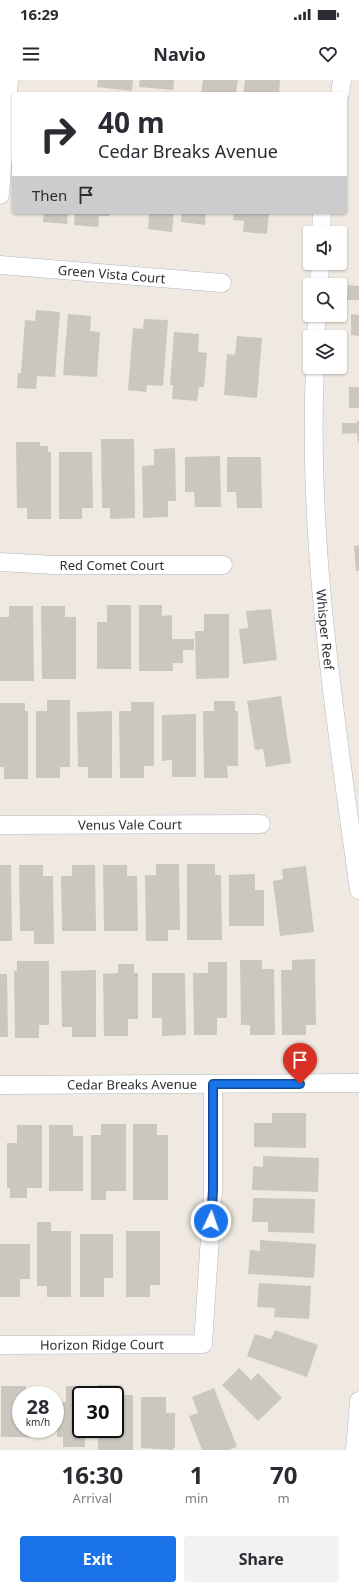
<!DOCTYPE html>
<style>
body{margin:0;font-family:"Noto Sans",sans-serif;background:#f2f2f3;color:#2b2b33;height:100vh;display:flex;flex-direction:column;font-size:15px;white-space:nowrap}
*{box-sizing:border-box;margin:0}
p{font-size:13px;color:#7c7c81}
.icon{flex:none;width:22px;height:22px;fill:none;stroke:currentColor;stroke-width:2;stroke-linecap:round;stroke-linejoin:round}
.map{position:relative;height:1370px;overflow:hidden}
.drawer{display:flex;flex-direction:column;background:#fff;flex:1}
.drawer>*{flex:none}
.banner{position:absolute;left:12px;top:12px;width:335px;height:122px;border-radius:4px;box-shadow:0 1px 3px #0004;background:#fff;color:#2b2b33;overflow:hidden}
.buttons{position:absolute;left:303px;top:146px;display:grid;gap:8px}
.buttons a{display:grid;place-items:center;width:44px;height:44px;border-radius:4px;background:#fff;box-shadow:0 1px 3px #0004;font-size:20px}
.speed{position:absolute;left:12px;top:1306px;display:flex;gap:8px;font-size:20px;font-weight:700;text-align:center}
.speed>*{display:grid;place-content:center;width:52px;height:52px;border-radius:50%;background:#fff;box-shadow:0 1px 3px #0004;line-height:1}
.speed small{font-size:10px;font-weight:400}
.speed .limit{border:2px solid #111;border-radius:6px;background:#fff;color:#111}
.pin{position:absolute;display:grid;place-items:center;width:34px;height:34px;color:#fff;margin:-41px -17px;border-radius:50% 50% 50% 0;rotate:-45deg;box-shadow:0 0 4px #0007}
.pin .icon{rotate:45deg}
.me{position:absolute;width:44px;margin:-22px;rotate:3deg;stroke-linejoin:round;filter:drop-shadow(0 0 3px #0008)}
.turn{display:flex;align-items:center;gap:14px;height:84px;padding:0 20px;font-size:18px}
.turn .icon{width:52px;height:52px;stroke-width:2.5}
.turn b{display:block;font-size:28px;line-height:34px}
.then{display:flex;align-items:center;height:38px;padding:0 20px;background:#0003;gap:8px;font-size:15px}
.eta{display:flex;justify-content:space-evenly;align-items:center;height:68px;text-align:center}
.eta b{font-size:24px;font-weight:700;line-height:28px}
.button{display:flex;gap:8px;margin-top:auto;padding:8px 20px}
.button a{flex:1;height:46px;border-radius:4px;background:#1a73e8;color:#fff;font-size:16px;font-weight:700;line-height:46px;text-align:center}
.button a+a{background:#f2f2f3;color:#2b2b33}
.status{display:flex;justify-content:space-between;align-items:center;height:28px;padding:0 20px;background:#fff;direction:ltr}
.status svg{height:11px;fill:currentColor}
header{display:flex;justify-content:space-between;align-items:center;height:52px;padding:0 20px;background:#fff;font-size:18px;font-weight:700}
.map>svg:first-child{display:block}
.building{fill:#cbc7bf}
.lines{fill:none;stroke-linecap:round;stroke-linejoin:round}
.street-casing{stroke:#b4b7c1;stroke-width:19}
.street{stroke:#fff;stroke-width:18}
.route-casing{stroke:#114b97;stroke-width:10}
.route{stroke:#1a73e8;stroke-width:7}
.labels{text-anchor:middle;dominant-baseline:central;stroke-width:4;stroke-linejoin:round;paint-order:stroke}
.street-label{font-size:13px;fill:#2e2e2e;stroke:#fff}
</style>
<div class="status"><b>16:29</b><svg viewBox="0 0 49 12"><path d="M0 12V9h3v3zM5 12V6h3v6zM10 12V3h3v9zM15 12V0h3v12zM26 1h20v11H26zM47 4h2v5h-2z"/></svg></div>
<header><svg class="icon" aria-label="menu" viewBox="0 0 24 24"><path d="M4 6h16M4 12h16M4 18h16"/></svg>Navio<svg class="icon" aria-label="heart" viewBox="0 0 24 24"><path d="M12 20l-8-8c-3-5 5-10 8-4 3-6 11-1 8 4z"/></svg></header>
<div class="map">
<svg width="359" height="1370" viewBox="0 0 359 1370">
<rect width="100%" height="100%" fill="#efe9e1"/>
<path class="building" d="M98 0H133L132 11 97 7Z
M140 0H174L173 10 139 7Z
M203 0H238L236 14H201Z
M245 0H280L279 14H243Z
M44 132H68L67 144 43 142Z
M75 132H110L109 136H99L98 147 74 145Z
M137 132H174L172 152 148 149 149 134Z
M182 132H206L205 145 181 142Z
M234 132H269L267 154 243 152 244 141 233 140Z
M348 205 359 206V220H347Z
M36 230 60 232 55 297 37 296 36 309 17 308 18 293H21L25 240 35 241Z
M68 234 91 236 90 251 100 252 97 297 63 295Z
M351 234 359 235V256L351 255Z
M144 239 168 240 163 306 147 305 146 312 128 310 133 248 143 249Z
M174 252 199 254 198 272 207 273 204 307H199L197 321 172 319 173 305H170Z
M237 256 262 258 257 318 224 315 227 274 235 275Z
M349 307H359V328H349Z
M357 341H359V363H358L357 353 342 354V343H357Z
M101 359H134L135 438 110 439V428H102Z
M16 362H40V366H48V372H51V439H27V428H17Z
M175 368 176 421H168V437L143 438 142 386 154 385V369Z
M59 372H92L93 428H82V439H59Z
M220 376 221 427H195L194 412H185V377Z
M227 377H261L262 428H237L236 412H227Z
M359 465V491H356L354 466Z
M107 525H131V589H97V542H107Z
M139 525H162V536L172 535V559H194V570H183V583H173V591H139Z
M9 526H33L34 601H0V537H9Z
M41 526H65V537H76V599H42Z
M271 529 277 580 243 584 239 549 248 548 246 531Z
M204 534H229V598L196 599 195 551H204Z
M281 616 291 683 266 687 263 669 255 670 247 621Z
M47 620H70V687H60V698H36V631H47Z
M214 621H235V631H238V686H227L228 698H204L203 631H214Z
M131 622H154V686H144V698H120L119 631H131Z
M0 623H25V631H28V699H4V687H0Z
M112 631V698H88V687H78L77 632Z
M196 634V697H172V680L162 681V635Z
M156 784H179L180 850H168V861H146L145 795H156Z
M187 784H215V795H221L222 860H187Z
M0 785H11L12 861H0Z
M19 785H43V796H53L54 864H34V851H20Z
M72 785H95L96 851H62L61 796H72Z
M103 785H127V796H137L138 851H104Z
M306 786 314 852 280 856 273 801 283 799 282 789Z
M255 794V810H264V846H229V795Z
M315 879 316 945H306V955H282L281 890H292V880Z
M240 880H262V889H274L275 955H250V945H241Z
M17 881H49V945H39V958H15L14 891H17Z
M208 882H227V938H217V955H194L193 893H208Z
M118 884H134V893H138V939H128V956H104L103 894 118 893Z
M96 890V957H72V947H62L61 891Z
M152 893H185L186 955 162 956V938H152Z
M0 894H7L8 957H0Z
M272 1033H306V1068L254 1067V1043H272Z
M101 1044H126V1111H106V1120H91V1055H101Z
M133 1044H157V1055H168V1120H133Z
M17 1045H42V1108H27V1118H10V1108H7V1063H17Z
M49 1045H73V1056H83V1111H49Z
M263 1076 319 1078 318 1112 252 1110 253 1086 263 1087Z
M253 1118 315 1119 314 1153 268 1152V1142H252Z
M37 1142H51V1151H71V1217H47V1206H37Z
M126 1151H160V1205H150V1217H126Z
M80 1154H113V1198H104V1217H80Z
M260 1160 316 1164 314 1198 248 1194 250 1170 260 1171Z
M0 1164H30V1199H20V1217H0Z
M259 1203 311 1206 309 1239 274 1237 275 1228 257 1227Z
M275 1250 318 1265 307 1297 247 1276 255 1254 271 1259Z
M239 1288 251 1300 258 1293 282 1318 258 1341 222 1305Z
M98 1305H122V1315H133V1370H98V1349H115V1315H98Z
M1 1306H26V1315H21V1349H36V1357H1Z
M66 1306H91V1315H81V1349H91V1357H85V1367H63V1357H57V1322H66Z
M214 1308 237 1367 228 1370H202L189 1336 198 1333 192 1317Z
M141 1317H166V1333H175V1368H173V1370L141 1368Z"/>
<g class="lines">
<defs>
<g id="street">
<path d="M340 14 342 0"/>
<path d="M0 115 9 0"/>
<path d="M321 153 322 132"/>
<path id="s1" d="M0 185 222 203"/>
<path d="M319 205 320 183"/>
<path d="M316 257 317 235"/>
<path id="s2" d="M315 287C307 463 335 636 359 810"/>
<path id="s3" d="M0 482 54 485H223"/>
<path id="s4" d="M0 745 261 744"/>
<path id="s5" d="M0 1005 359 1003"/>
<path id="s6" d="M0 1265 203 1264 213 1110V1004"/>
<path d="M355 1370 359 1321"/>
</g>
</defs>
<use href="#street" class="street-casing"/>
<use href="#street" class="street"/>
</g>
<g class="lines">
<defs>
<path id="route" d="M211 1141 213 1110V1004H300"/>
</defs>
<use href="#route" class="route-casing"/>
<use href="#route" class="route"/>
</g>
<g class="labels">
<g class="street-label">
<text stroke="none"><textPath href="#s1" startOffset="112">Green Vista Court</textPath></text>
<text stroke="none"><textPath href="#s3" startOffset="112">Red Comet Court</textPath></text>
<text stroke="none"><textPath href="#s2" startOffset="263">Whisper Reef</textPath></text>
<text stroke="none"><textPath href="#s4" startOffset="130">Venus Vale Court</textPath></text>
<text stroke="none"><textPath href="#s5" startOffset="132">Cedar Breaks Avenue</textPath></text>
<text stroke="none"><textPath href="#s6" startOffset="102">Horizon Ridge Court</textPath></text>
</g>
</g>
</svg>
<div class="buttons">
<a><svg class="icon" aria-label="sound" viewBox="0 0 24 24"><path d="M4 9h4l5-4v14l-5-4H4zM17 9q2 3 0 6"/></svg></a>
<a><svg class="icon" aria-label="search" viewBox="0 0 24 24"><circle cx="10" cy="10" r="6"/><path d="M15 15l6 6"/></svg></a>
<a><svg class="icon" aria-label="layers" viewBox="0 0 24 24"><path d="M12 4l9 5-9 5-9-5zM3 14l9 5 9-5"/></svg></a>
</div>
<div class="speed"><div>28<small>km/h</small></div><div class="limit">30</div></div>
<div class="pin" style="left:300px;top:1004px;background:#d93025"><svg class="icon" aria-label="arrive" viewBox="0 0 24 24"><path d="M6 21V4h12l-3 4 3 4H6"/></svg></div>
<svg class="me" style="left:211px;top:1141px" viewBox="-20 -20 40 40"><circle r="17" fill="#1a73e8" stroke="#fff" stroke-width="3"/><path d="M0-11L8 9 0 5-8 9z" fill="#fff"/></svg>
<div class="banner">
<div class="turn"><svg class="icon" aria-label="right" viewBox="0 0 24 24"><path d="M7 20v-9h11M14 6l5 5-5 5"/></svg><div><b>40 m</b>Cedar Breaks Avenue</div></div>
<div class="then">Then<svg class="icon" aria-label="arrive" viewBox="0 0 24 24"><path d="M6 21V4h12l-3 4 3 4H6"/></svg></div>
</div>
</div>
<section class="drawer">
<div class="eta">
<div><b>16:30</b><p>Arrival</p></div>
<div><b>1</b><p>min</p></div>
<div><b>70</b><p>m</p></div>
</div>
<div class="button"><a>Exit</a><a>Share</a></div>
</section>
